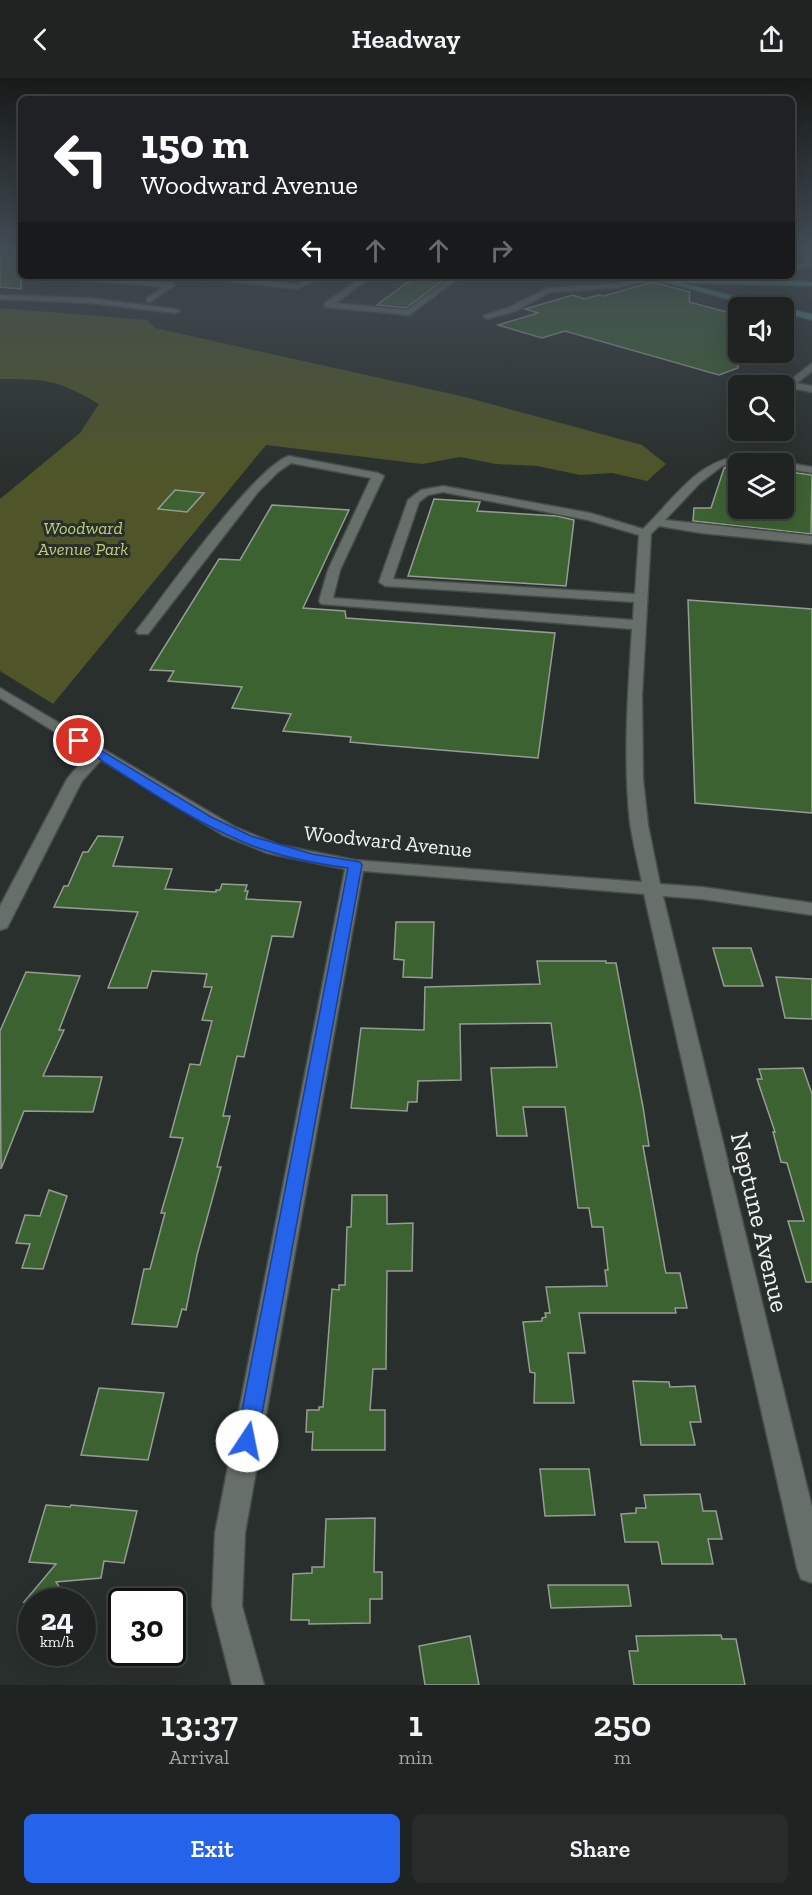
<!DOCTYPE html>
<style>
body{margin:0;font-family:"Zilla Slab",serif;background:#272b2a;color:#f1f3f6;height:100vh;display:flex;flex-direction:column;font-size:22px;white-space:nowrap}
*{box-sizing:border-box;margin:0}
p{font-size:20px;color:#a1a4a5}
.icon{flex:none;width:33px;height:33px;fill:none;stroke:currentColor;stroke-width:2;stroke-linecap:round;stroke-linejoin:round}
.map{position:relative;height:1607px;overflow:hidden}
.side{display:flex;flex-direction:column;background:#1f2321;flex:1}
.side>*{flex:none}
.banner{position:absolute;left:18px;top:18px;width:777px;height:183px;border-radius:9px;box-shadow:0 6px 24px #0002,0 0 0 2px #3c403f;background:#202124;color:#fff;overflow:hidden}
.controls{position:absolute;left:728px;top:219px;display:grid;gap:12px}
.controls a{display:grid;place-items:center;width:66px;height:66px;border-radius:9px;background:#1f2321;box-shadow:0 6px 24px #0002,0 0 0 2px #3c403f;font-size:30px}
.speed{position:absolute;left:18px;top:1510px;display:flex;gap:12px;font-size:30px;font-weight:700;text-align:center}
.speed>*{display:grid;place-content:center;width:78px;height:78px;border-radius:50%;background:#1f2321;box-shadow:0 6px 24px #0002,0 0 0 2px #3c403f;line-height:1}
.speed small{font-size:15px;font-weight:400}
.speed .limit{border:3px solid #111;border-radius:9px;background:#fff;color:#111}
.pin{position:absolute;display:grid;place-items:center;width:51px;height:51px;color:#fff;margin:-26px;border:3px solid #fff;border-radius:50%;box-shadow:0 2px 6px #0007}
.me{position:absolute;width:66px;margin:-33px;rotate:11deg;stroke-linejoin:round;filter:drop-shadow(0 0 4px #0008)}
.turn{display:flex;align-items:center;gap:21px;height:126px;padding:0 24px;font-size:27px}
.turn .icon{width:78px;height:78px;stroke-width:2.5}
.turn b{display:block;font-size:42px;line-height:51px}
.lanes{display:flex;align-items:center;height:57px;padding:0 24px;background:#0003;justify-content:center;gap:30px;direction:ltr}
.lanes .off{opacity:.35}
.eta{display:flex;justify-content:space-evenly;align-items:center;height:102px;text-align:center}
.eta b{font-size:36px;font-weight:600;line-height:42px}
.action{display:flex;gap:12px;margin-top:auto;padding:12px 24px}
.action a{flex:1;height:69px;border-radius:9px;background:#2563eb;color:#fff;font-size:24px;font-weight:600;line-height:69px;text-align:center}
.action a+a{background:#272b2a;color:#f1f3f6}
header{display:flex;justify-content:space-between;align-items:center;height:78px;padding:0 24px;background:#1f2321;font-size:27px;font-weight:600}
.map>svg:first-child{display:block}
.green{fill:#4f5528}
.building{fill:#3d6232;stroke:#969c95;stroke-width:1.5}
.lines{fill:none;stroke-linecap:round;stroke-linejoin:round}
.minor-casing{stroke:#464c49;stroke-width:3}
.major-casing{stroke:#464c49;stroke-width:3}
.minor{fill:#676f6b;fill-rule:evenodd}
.major{fill:#4d938a;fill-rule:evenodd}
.route{fill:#2563eb;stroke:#184099;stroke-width:1.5}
.labels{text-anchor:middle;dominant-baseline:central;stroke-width:6;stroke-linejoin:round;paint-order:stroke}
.far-park-label{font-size:18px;font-style:italic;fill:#c1ce75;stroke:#292f2c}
.street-label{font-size:21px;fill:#eef3f0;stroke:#292f2c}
.near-street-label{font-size:26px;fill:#eef3f0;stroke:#292f2c}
</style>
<header><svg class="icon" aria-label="back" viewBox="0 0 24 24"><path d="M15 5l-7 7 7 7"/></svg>Headway<svg class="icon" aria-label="share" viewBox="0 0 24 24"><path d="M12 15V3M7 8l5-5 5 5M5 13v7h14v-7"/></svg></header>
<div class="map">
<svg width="812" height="1607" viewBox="0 0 812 1607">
<rect width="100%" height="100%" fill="#292f2c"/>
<path class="green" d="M0 230 147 242 155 250 461 318 642 367 666 386 647 403 612 395 580 397 537 388 496 386 460 379 422 386 266 367 53 626 0 593V421L80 355 99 326C58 302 47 301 0 301Z"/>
<path class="building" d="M0 172 21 173V211L0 209Z
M416 198H449L406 230 377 227Z
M652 204 690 214 689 224 738 237V290L719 297 565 253 542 260 498 247 538 235 525 231 573 217 585 221 598 217 604 218Z
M734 386H738V430H783V393L812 397 811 456 693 443 694 430H711L724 390Z
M175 412 204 415 187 434 158 431Z
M434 421 480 424 477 433 557 438 574 442 566 508 408 498Z
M272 427 349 432 303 530 345 533 346 540 555 555 538 680 381 667 350 664 351 659 283 653 291 636 232 630 242 609 168 603 174 593 150 592 219 481 240 482Z
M688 522 812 531V735L695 725Z
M98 758 123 759 113 788 172 791 165 811 216 814V812H220L222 806 247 807 245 813H248L246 821 301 824 293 859 272 858 244 979 237 978 223 1038H230L217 1089H221L197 1177 186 1232 182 1231 177 1249 132 1246 144 1191H150L165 1135H161L183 1060 170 1059 190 986 200 987 212 943 202 942 212 909H204L207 896 152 893 147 910H108L138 834 54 829 64 808H68L83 774H88Z
M396 844H434L432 900 403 899 404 882 394 881Z
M713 870H751L763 908H724Z
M537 883H606V885H616L643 1029 649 1068H643L665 1191 666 1195H680L687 1230H675L676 1235H579L585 1275H568L574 1325H534L535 1295 530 1294 523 1244 542 1243V1240L546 1239 545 1235H550L546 1209 607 1208 605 1192H608L603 1149H592L589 1130H578L565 1029H523L527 1058H497L491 990 557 989 551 945 460 946 461 1002 418 1003 417 1024H408L407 1033 351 1030 361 950 424 952 425 909 540 906Z
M26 894 80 898 59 952H64L43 998 102 999 93 1034 24 1033 1 1091 0 953Z
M776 899 812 901V941L785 940Z
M803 990 812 1016V1204H806L788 1143H804L787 1085 781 1084 780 1080 773 1054H775L757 1001H762L759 991Z
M49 1112 67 1118 43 1191 22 1190 30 1166 16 1165 25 1137 40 1138Z
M352 1117H387V1146L413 1145 412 1193H387L386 1291H373L370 1332H385V1372H312L313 1354H306L307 1332H319V1329H323L332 1211 339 1212V1207H345L347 1149H351Z
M633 1303 669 1304 670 1309 695 1308 701 1344H690L695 1367H641Z
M99 1310 164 1315 148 1382 81 1377Z
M540 1391H589L595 1437 545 1438Z
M700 1416 703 1433H716L722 1461H708L713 1486H662L658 1464H625L621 1436 636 1435V1430H646L644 1417Z
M46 1427 70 1429 71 1427 137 1433 124 1485 104 1483 101 1500 56 1504 69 1524H24L56 1486 29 1484Z
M375 1440 374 1494H382V1521H370V1545L309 1546V1542H291L293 1496 312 1495V1489H324L326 1441Z
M548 1507H628L631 1528 551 1530Z
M721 1557 722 1561H736L745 1607H634L629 1573H638L636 1558Z
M470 1558 479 1607H425L419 1568Z"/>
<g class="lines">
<defs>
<path id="minor" d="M800 172H808L812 188 792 192V188L805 185Z
M56 198H89L171 205 175 207 150 224H147V220L163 209 60 200Z
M169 198H208L201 202Z
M237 198 297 207 313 198H323L298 211 232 204V200Z
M363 198H372L336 225 407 232 453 198H462L409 237 325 229V225Z
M653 198 658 200 617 210 550 214 516 233 487 241 483 238 510 229 548 210 617 206Z
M0 217 88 220 176 231 180 233 176 235 88 225 0 221Z
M812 285V293L797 305 812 308V314L791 310 783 315V308Z
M738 347V352H741L736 357H728V353Z
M289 378 378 395 384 398 340 492 333 520 633 542 634 524 385 508 379 504 408 422 421 412 443 408 590 435 643 451C676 419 705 371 756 379 764 380 773 382 779 385L783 384 812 389V395L783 390V386L734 384 722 388 700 405 665 442 812 458V466L701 455 659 448 651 456 642 617 643 701 648 747 660 806 702 809 812 825V837L702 821 663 818 812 1429V1505L801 1501 797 1490 644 816 363 793 245 1455 242 1528 264 1607H232L212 1528 215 1455 345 791 267 775 223 757 101 682 82 703 9 846 7 850 0 852V828L67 701 89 675 0 620V610L235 749 279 767 355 782 642 804C638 785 633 765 630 745 623 681 628 615 632 551L321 526 319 523 328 492 371 400 291 385 278 394 258 414 148 556H138L136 553 150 535C173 504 258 387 289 378ZM443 414 588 442 639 457 635 516 393 501 419 424 428 417Z"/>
<path id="major" d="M642 198 812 204V208L683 205 778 230H762Z
M783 230 812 236V242L783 234Z"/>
</defs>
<use href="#minor" class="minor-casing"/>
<use href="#major" class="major-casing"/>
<use href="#minor" class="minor"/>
<use href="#major" class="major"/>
</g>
<linearGradient id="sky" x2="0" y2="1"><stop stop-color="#171a18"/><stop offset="0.43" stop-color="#434d56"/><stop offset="1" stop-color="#434d56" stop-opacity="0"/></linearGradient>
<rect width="812" height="397" fill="url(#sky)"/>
<path class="route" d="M79 659 211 739 251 758 312 776 360 784 362 787 257 1363 254 1370 247 1373 240 1370 236 1363 348 790C312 785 274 778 241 763 182 738 129 699 74 665L73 663Z"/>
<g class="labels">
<g class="far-park-label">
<text x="83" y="450">Woodward<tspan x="83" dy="21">Avenue Park</tspan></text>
</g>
<g class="street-label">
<text transform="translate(388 763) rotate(6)">Woodward Avenue</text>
</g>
<g class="near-street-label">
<text transform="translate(760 1144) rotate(77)">Neptune Avenue</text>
</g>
</g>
</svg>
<div class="controls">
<a><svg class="icon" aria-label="sound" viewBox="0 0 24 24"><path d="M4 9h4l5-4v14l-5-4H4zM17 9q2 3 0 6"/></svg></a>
<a><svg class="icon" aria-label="search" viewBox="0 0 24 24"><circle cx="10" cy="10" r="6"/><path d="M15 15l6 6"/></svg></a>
<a><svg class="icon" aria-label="layers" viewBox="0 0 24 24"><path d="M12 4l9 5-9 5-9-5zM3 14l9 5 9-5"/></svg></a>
</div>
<div class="speed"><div>24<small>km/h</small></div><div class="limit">30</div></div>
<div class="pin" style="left:79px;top:663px;background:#d93025"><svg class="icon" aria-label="arrive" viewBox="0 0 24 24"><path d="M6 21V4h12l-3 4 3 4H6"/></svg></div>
<svg class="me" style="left:247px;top:1363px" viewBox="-20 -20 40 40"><circle r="19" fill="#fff"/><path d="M0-13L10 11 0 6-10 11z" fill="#2563eb"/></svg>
<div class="banner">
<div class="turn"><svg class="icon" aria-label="left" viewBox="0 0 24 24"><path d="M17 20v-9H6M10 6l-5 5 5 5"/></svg><div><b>150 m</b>Woodward Avenue</div></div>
<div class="lanes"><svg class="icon" aria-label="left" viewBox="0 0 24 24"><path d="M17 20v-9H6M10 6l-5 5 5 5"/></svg><svg class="icon off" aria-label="ahead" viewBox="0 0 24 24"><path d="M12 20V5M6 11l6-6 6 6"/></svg><svg class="icon off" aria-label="ahead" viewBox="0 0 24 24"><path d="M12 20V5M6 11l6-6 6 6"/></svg><svg class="icon off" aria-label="right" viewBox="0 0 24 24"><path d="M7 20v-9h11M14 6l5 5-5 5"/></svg></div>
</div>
</div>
<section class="side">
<div class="eta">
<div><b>13:37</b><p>Arrival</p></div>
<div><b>1</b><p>min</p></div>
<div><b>250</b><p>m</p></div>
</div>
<div class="action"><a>Exit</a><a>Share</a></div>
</section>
